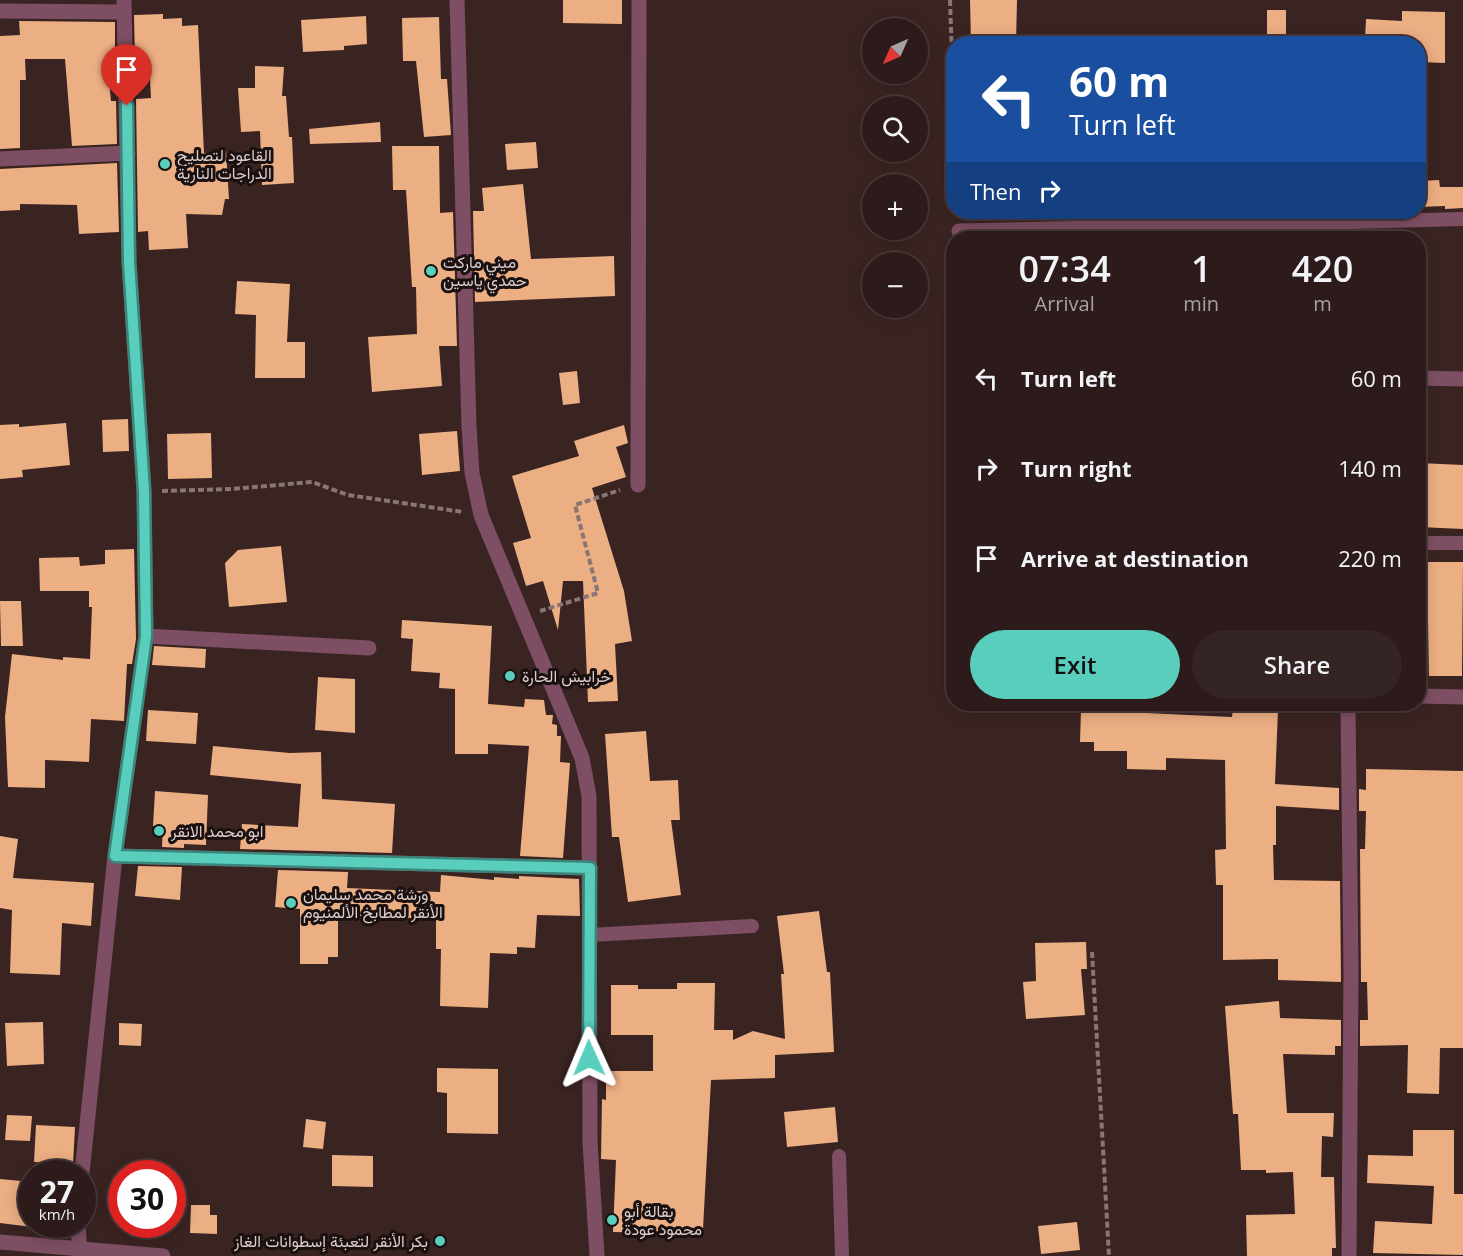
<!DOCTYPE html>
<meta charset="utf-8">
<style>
body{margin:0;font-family:"Open Sans",Vazirmatn,sans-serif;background:#342423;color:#f1f3f6;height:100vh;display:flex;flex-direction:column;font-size:22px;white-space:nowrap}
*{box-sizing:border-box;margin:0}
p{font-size:20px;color:#a6a1a2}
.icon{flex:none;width:33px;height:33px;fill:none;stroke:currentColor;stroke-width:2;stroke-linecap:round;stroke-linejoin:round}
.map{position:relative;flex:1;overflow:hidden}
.panel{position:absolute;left:946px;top:231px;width:480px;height:480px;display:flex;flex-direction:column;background:#2c1b1a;border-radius:24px;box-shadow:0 3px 15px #0003,0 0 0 2px #483939}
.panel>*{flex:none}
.banner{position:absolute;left:946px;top:36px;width:480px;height:183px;border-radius:24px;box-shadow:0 3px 15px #0003,0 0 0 2px #483939;background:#1a4fa0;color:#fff;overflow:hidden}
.needle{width:39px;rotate:225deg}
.tools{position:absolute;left:862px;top:18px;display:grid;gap:12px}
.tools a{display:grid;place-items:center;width:66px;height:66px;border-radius:50%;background:#2c1b1a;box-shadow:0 3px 15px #0003,0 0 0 2px #483939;font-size:30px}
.speed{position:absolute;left:18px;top:1160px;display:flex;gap:12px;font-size:30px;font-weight:700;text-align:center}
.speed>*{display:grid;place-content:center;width:78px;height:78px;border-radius:50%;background:#2c1b1a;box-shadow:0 3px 15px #0003,0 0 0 2px #483939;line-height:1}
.speed small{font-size:15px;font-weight:400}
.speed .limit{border:9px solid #d22;background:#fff;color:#111}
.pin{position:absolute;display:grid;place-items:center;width:51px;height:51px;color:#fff;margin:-62px -26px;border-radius:50% 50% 50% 0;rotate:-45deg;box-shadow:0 0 6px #0007}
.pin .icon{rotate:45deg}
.me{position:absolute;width:66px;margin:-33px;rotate:359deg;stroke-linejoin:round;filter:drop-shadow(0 0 4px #0008)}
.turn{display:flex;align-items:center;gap:21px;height:126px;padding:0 24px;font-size:27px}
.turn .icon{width:78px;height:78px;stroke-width:2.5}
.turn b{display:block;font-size:42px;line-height:51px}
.then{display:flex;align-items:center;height:57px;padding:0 24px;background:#0003;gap:12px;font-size:22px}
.eta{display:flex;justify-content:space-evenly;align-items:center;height:102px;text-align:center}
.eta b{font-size:36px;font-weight:600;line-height:42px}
.action{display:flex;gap:12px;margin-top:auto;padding:12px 24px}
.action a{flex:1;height:69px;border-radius:36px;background:#5acebd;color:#111;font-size:24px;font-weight:600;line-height:69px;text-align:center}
.action a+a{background:#342423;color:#f1f3f6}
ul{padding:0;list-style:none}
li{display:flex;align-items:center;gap:18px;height:90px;padding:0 24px}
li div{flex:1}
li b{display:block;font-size:22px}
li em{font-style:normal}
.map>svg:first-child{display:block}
.building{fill:#ecae83}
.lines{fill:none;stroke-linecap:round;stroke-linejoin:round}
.path{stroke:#887574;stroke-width:4;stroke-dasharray:6 3;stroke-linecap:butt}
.lane{stroke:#7e4f64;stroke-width:14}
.street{stroke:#7e4f64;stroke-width:15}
.route-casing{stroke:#3a867b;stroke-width:15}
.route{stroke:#5acebd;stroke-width:10}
.poi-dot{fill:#5acebd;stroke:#1a100f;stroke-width:2}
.labels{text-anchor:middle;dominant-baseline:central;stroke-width:6;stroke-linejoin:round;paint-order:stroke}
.poi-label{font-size:16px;fill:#dccdcc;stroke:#1a100f;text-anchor:start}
</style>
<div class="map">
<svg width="1463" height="1256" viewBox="0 0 1463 1256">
<rect width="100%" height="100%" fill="#3a2422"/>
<path class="building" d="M563 0H622V24L563 23Z
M970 0H1017L1016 44H971Z
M1267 10H1286V44H1267Z
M1402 11 1445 12V63L1419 62V44L1365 40 1366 19 1402 21Z
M163 14V19L182 18V26L198 25 204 153 226 151 229 199H225L222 215 186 214 188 248 149 250 148 231 138 232 136 99 151 98 149 61H135L134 15Z
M366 16 367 44 344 46V50L303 52 301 20Z
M439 17 441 79H447L451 135 424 137 416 61H403L402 18Z
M19 21 115 22V61L109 62V80L111 101H116L117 144 72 146 65 59H25L26 80H20V148L0 149V36L20 35Z
M255 66 284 67 282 96H286L289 137H292L294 183 262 185 260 131 241 132 238 88H255Z
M380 122 381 142 310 144 309 129Z
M536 142 538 168 507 170 505 144Z
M392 146H439L440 213 453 212 457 346H439L442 386 372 392 368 337 417 334 416 287H412L406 190H393Z
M117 163 119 232 79 234 77 205 20 204V210L0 211V169Z
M1439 180 1440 187H1463V208L1445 209V206L1419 207V181Z
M523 184 531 259 614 256 615 296 475 302 473 211H484L482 188Z
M976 212H1014V220L976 221Z
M1092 212H1164V217L1092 218Z
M237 281 290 284 287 342H305V378H255L256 315 235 314Z
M577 371 580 403 563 405 559 373Z
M128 419 129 451 103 452 102 420Z
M66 423 70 465 22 470 23 477 0 479V425L19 424V427Z
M624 425 628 443 616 447 626 477 592 488 624 591 632 641 615 644 618 701 588 702 583 581H563L558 630 543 581 526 586 513 543 531 538 512 476 579 456 574 441Z
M457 431 460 471 422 475 419 434Z
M211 433 212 478 168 479 167 434Z
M1419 463 1463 465V529L1419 527Z
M281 546 287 602 229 607 225 563 238 550Z
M134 549 136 639 132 664H127L124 721 91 719 89 762 45 760V788L8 787 5 717 12 654 63 660V657L90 659 92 607H89V591H40L39 558 79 557 80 566 105 564V550Z
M1419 562H1463L1462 676H1429L1428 621H1419Z
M0 601H21L23 646H1Z
M402 620 492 626 488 704 524 707 525 699 544 700 546 715H553L552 724 557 725V736H561L560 762 570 763 563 858 520 856 529 746 488 744V754H455V689L439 688 440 673 411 671 413 639 401 638Z
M154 646 206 649 205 668 152 665Z
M318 677 355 679V733L315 730Z
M1233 708 1278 710 1275 784 1339 788V810L1276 806V845H1273L1274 880 1340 881 1341 982 1278 980V959L1223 960V885H1216L1215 850 1226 849 1225 760 1166 758V770L1127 769V751H1094V742H1080L1081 710 1232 717Z
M148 710 198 713 196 744 146 741Z
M646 731 650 781 678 780 680 820H671L681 895 628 902 619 837H612L605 734Z
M213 746 290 753 321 752 322 799 395 804 392 853 240 849 242 824 298 827 301 784 210 775Z
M1366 769 1463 771V1048H1440L1439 1094 1407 1093 1408 1045 1360 1046V1020H1368L1367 982H1361L1360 849H1365L1366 811H1359V789L1366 790Z
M155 791 208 795 206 845 184 844V848L162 847 163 826H153Z
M0 836 18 839 13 878 94 883 91 926 62 923 60 975 10 973 12 910 0 908Z
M138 866 182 867 180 900 135 896Z
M278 870 348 872 347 888 440 892 441 875 494 880V877L519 879V876L579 879 580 916 537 915 535 948 517 947V954L490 953 488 1008 440 1006 441 949H436V919L338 915V957H328V964H300V909L275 907Z
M819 911 827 972H830L834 1052 775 1055V1078L711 1080 703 1229 664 1227 663 1233 613 1232 616 1160 601 1159 602 1099 606 1100V1071H653V1035H611V985H638V989H677V983H715L714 1030H733V1040L753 1031 785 1039 781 974H784L777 916Z
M1086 942 1087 969H1081L1085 1015 1026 1019 1023 982 1036 981 1035 943Z
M1279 1001 1280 1018 1341 1020V1046H1335V1055L1283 1054 1287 1113H1334L1333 1137 1322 1136 1321 1177H1334L1336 1248H1332V1256H1247L1246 1215 1295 1214 1293 1172 1266 1173V1170H1241L1238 1114H1233L1225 1006Z
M43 1022 44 1064 7 1066 5 1023Z
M119 1023 142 1024 141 1046 119 1045Z
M437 1068 498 1069V1134L447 1133V1093L437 1092Z
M835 1107 838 1142 787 1147 784 1112Z
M7 1115 32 1116 30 1141 5 1140Z
M306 1119 326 1122 323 1149 303 1147Z
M36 1125 75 1127 73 1164 34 1162Z
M1413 1130H1454V1194H1463V1255L1373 1253 1375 1221 1432 1224 1434 1186 1367 1183 1368 1155 1413 1156Z
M332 1155 373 1156V1187L332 1186Z
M0 1179 32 1182V1227L0 1223Z
M191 1205H210V1215H217V1234L190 1233Z
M1077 1222 1080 1250 1041 1254 1038 1226Z"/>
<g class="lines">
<path class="path" d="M950 0 954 113
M162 491 232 489 312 482 348 495 463 512
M540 611 598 593 575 505 620 490
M1092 952 1109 1256"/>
<path class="lane" d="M1292 212 1297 238
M1241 225 1463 219
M1419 543H1463
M590 935 752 926
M839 1156 842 1256"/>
<path class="street" d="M457 0 469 426 472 473 481 515 582 758 589 796 590 1142 597 1256
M0 11 124 12
M0 159 128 153
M959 231 1241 225
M1419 378 1463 379
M638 485 639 0
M146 636 369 648
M1419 696 1463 697
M1348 704 1351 971 1349 1256
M115 856 590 868
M82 1173 115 856 146 636 144 491 129 262 124 0
M78 1224 80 1256
M0 1242 163 1256"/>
</g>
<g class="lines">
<defs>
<path id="route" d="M127 106 129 262 144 491 146 636 115 856 590 868 589 1058"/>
</defs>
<use href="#route" class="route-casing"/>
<use href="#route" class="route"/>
</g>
<g class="poi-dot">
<circle cx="165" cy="164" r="6"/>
<circle cx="431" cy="271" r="6"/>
<circle cx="510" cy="676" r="6"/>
<circle cx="159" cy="831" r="6"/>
<circle cx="291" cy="903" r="6"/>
<circle cx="612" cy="1220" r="6"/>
<circle cx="440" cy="1241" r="6"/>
</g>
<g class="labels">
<g class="poi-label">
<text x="177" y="155">القاعود لتصليح<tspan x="177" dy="18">الدراجات النارية</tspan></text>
<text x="443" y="262">ميني ماركت<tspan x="443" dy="18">حمدي ياسين</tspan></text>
<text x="522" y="676">خرابيش الحارة</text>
<text x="171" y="831">ابو محمد الانقر</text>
<text x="303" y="894">ورشة محمد سليمان<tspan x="303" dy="18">الأنقر لمطابخ الألمنيوم</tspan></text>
<text x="624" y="1211">بقالة أبو<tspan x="624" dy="18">محمود عودة</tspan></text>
<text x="428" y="1241" text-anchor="end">بكر الأنقر لتعبئة إسطوانات الغاز</text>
</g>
</g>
</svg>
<div class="tools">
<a><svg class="needle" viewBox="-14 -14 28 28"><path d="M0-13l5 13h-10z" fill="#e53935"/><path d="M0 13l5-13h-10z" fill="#a6a1a2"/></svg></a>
<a><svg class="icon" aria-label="search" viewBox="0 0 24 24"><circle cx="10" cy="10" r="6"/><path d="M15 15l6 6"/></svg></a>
<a>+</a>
<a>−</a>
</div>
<div class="speed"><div>27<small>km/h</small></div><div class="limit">30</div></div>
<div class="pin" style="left:127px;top:106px;background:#d93025"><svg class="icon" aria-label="arrive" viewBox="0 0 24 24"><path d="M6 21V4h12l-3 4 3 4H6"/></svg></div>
<svg class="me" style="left:589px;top:1058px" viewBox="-20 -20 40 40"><path d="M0-17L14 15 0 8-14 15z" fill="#5acebd" stroke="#fff" stroke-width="4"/></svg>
<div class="banner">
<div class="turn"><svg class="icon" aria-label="left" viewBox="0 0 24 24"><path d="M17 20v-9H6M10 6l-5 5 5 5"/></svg><div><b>60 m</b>Turn left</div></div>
<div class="then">Then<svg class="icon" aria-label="right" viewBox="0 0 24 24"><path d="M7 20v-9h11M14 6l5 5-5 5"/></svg></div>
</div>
<section class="panel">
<div class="eta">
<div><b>07:34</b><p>Arrival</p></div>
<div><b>1</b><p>min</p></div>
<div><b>420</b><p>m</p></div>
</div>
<ul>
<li><svg class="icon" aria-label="left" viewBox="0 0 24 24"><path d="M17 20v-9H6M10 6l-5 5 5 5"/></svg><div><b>Turn left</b></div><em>60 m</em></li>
<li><svg class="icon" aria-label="right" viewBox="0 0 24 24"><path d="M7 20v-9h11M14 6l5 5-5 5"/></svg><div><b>Turn right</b></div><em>140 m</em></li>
<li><svg class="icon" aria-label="arrive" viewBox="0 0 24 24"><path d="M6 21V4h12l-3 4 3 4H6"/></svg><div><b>Arrive at destination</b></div><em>220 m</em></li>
</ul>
<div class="action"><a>Exit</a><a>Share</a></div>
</section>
</div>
